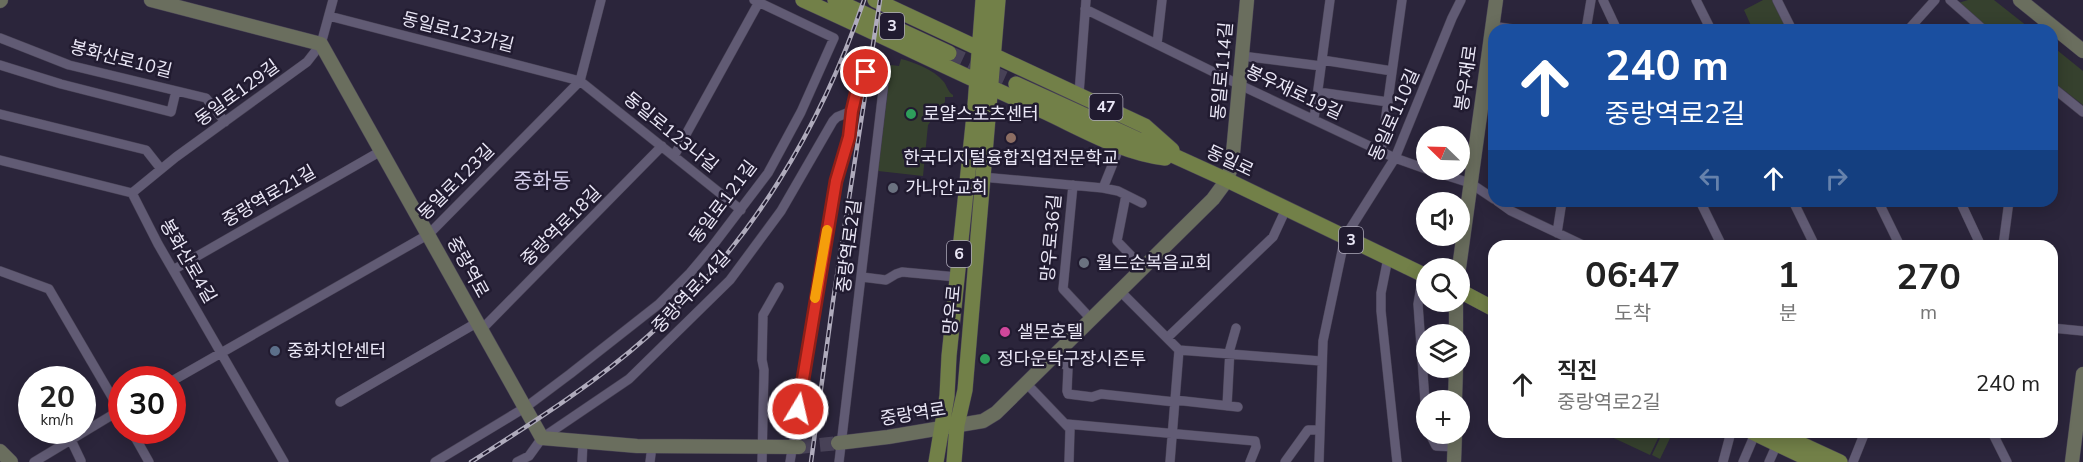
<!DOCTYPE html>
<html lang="ko">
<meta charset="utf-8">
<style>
body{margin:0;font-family:"Nunito Sans","Noto Sans KR",sans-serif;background:#f6f6f6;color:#222;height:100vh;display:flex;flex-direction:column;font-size:22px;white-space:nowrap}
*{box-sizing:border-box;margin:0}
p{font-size:20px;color:#767676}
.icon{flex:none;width:33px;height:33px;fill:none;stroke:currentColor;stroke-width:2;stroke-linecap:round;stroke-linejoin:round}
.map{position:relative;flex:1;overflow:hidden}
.details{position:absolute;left:1488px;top:240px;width:570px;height:198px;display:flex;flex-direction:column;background:#fff;border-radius:18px;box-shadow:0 3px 15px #0003}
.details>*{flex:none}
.hud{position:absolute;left:1488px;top:24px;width:570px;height:183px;border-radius:18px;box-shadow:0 3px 15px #0003;background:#1a4fa0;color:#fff;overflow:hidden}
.needle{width:39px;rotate:293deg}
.buttons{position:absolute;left:1416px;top:126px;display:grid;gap:12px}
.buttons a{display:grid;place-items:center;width:54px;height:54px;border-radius:50%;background:#fff;box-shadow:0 3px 15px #0003;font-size:30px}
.speed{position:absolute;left:18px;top:366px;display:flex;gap:12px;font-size:30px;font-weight:700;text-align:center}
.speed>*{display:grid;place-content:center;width:78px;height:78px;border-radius:50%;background:#fff;box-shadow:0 3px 15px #0003;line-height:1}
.speed small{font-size:15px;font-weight:400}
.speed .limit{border:9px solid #d22;background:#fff;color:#111}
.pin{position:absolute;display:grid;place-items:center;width:51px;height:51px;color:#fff;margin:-26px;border:3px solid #fff;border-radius:50%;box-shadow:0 2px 6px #0007}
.me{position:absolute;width:66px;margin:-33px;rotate:9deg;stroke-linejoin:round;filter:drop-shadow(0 0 4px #0008)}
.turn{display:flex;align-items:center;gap:21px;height:126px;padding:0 18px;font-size:27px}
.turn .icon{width:78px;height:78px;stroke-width:2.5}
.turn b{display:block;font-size:42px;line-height:51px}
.lanes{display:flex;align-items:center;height:57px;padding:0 18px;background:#0003;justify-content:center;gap:30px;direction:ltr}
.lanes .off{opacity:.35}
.eta{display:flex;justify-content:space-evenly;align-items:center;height:102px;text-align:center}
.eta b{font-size:36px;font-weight:700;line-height:42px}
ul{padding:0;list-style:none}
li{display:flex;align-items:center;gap:18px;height:84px;padding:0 18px}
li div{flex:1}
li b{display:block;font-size:22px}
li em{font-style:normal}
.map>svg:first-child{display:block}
.green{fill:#36412e}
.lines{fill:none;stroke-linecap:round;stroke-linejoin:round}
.secondary-tunnel{stroke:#484257;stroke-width:14;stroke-dasharray:14 7;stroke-linecap:butt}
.primary-tunnel{stroke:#484257;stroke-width:15;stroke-dasharray:15 8;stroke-linecap:butt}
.street-casing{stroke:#474154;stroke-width:10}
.secondary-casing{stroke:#474154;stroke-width:15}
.primary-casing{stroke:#474154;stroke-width:16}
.street{stroke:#615b74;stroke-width:9}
.secondary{stroke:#6a6e5e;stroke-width:14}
.primary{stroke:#728048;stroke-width:15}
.rail-casing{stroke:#afabbc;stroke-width:4.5}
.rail{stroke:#211b30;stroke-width:2;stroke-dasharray:7;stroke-linecap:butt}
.route-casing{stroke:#8d1f18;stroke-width:15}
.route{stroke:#d93025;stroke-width:10}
.slow{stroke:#f59e0b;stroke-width:10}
.leisure-dot{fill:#2e9e5b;stroke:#211b30;stroke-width:2}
.education-dot{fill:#8d6e63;stroke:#211b30;stroke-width:2}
.worship-dot{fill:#6b7280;stroke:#211b30;stroke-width:2}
.hotel-dot{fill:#d1479c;stroke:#211b30;stroke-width:2}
.service-dot{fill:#5c6f8a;stroke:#211b30;stroke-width:2}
.labels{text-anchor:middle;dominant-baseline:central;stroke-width:5;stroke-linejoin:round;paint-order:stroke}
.shield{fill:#211b30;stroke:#aeaabb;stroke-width:1.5}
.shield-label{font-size:16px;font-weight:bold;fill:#eae7f6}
.street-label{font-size:18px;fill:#eae7f6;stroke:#211b30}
.poi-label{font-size:18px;fill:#eae7f6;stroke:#211b30;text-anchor:start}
.quarter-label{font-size:21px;fill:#d1cbe8;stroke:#211b30}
</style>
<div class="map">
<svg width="2083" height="462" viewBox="0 0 2083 462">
<rect width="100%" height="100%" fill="#2b253b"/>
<path class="green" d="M1763 0H1777L1792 30H1753L1744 10Z
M1968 0H1994L2032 30H1990L1958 3Z
M2052 46 2083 71V105L2052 81Z
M901 59C914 62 934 70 943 81 947 85 947 91 953 95V97H945V102L928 125 923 176 878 171 891 65 899 66Z
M1601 432H1661L1650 455Z
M1663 432H1673L1660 459 1652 455Z"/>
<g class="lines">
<path class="secondary-tunnel" d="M799 447 838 443"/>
<path class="primary-tunnel" d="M949 53 1016 84"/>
<defs>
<path id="street" d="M1603 0 1617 30
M1696 0 1711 30
M1777 0 1792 30
M1950 0 1984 30
M1085 9 1240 85 1395 158 1426 169
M329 16 580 81 741 210
M1492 26 1519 30
M1586 30 1591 0
M1908 30 1935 0
M0 38 69 65 206 98 225 122
M1157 44 1162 0
M1242 56 1321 66
M1322 60 1392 71
M0 65 61 84 171 112 176 91
M2052 87 2083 112
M1318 92 1388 102
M1079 94 1086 0
M0 114 146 150 161 169
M1314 119 1330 0
M1381 151 1402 0
M674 156 759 2
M0 160 132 193 158 244 284 462
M1429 170 1470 183 1494 199
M982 177 1103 188 1120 146
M1073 185 1063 289 1091 319
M1103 188 1118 191 1142 203
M132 193 176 157 307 62 321 44 333 0
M1126 195 1117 241 1143 268
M1497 201 1511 211 1585 246
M1700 201 1722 246
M1793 201 1815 246
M1878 201 1900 246
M1960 201 1981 246
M1557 233 1562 201
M2003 246 2009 201
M1388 258 1381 293V311L1397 462
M173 270 381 151
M0 271 49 289 122 414
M1423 274 1418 304 1426 415
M862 277 886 280 896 274 902 272 957 277
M1120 291 1179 350 1321 361
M2052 328 2083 331
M482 329 662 146
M1167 338 1273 237 1286 209
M1056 354 1068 368 1067 391 1068 394 1092 397 1101 394 1175 402
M172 381 429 234 580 81 601 0
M1026 383 1070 429 1069 462
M1175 400 1238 407
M340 402 478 322
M1227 406 1230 349 1236 328
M1067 424 1255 441 1256 447 1250 462
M131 430 149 462
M1992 432 2007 462
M1430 434 1436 446 1455 447
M71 440 81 461
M34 462 122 409
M435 462 526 407 570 374 659 304 690 273 711 248 768 173 801 112 834 38 754 0
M517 462 529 456 542 438 629 379 730 280 781 211 833 121 837 117 852 111
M582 462 583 442
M650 462 652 446
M762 462 764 370 762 360 763 315 779 287
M790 462 836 181 849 137 852 111 861 75 866 72 881 76 884 82 839 462
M1170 462 1179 350
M1285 462 1308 430H1320
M1319 462 1323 341 1345 237 1395 158 1452 18 1461 0
M1723 462 1731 432
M1743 462 1755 434
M1769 462 1777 444
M1853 462 1865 432"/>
<path id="secondary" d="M151 0 321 44 542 438 637 446 799 447
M2020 0 2083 51
M0 1 1 0
M1459 268 1496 0
M1456 334V302
M1455 400 1456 368
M838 443 888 437 983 421 996 413 1213 199 1227 180 1232 164 1247 0
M0 451 11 462
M1454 462 1455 434
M2072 462 2083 374"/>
<path id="primary" d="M803 0C883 36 962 75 1043 111 1082 129 1122 153 1165 158
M835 0 949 53
M875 0 1145 126 1172 150
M1016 84 1227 180 1426 276
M1460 291 1494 309
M1752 432 1815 462
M1775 432 1840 462
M936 462 947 396 949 356 975 105 983 0
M954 462 957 425 965 390 998 0"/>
</defs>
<use href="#street" class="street-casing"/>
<use href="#secondary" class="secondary-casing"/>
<use href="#primary" class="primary-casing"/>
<use href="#street" class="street"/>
<use href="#secondary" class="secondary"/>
<use href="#primary" class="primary"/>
<defs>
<path id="rail" d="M471 462C532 423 593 385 648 336 750 247 821 127 864 0
M811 462 833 301 880 0"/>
</defs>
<use href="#rail" class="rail-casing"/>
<use href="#rail" class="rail"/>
</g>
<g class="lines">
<defs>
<path id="route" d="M798 409 836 181 849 137 852 111 860 77 866 72"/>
</defs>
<use href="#route" class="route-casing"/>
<use href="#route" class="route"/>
<path class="slow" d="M815 298 827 230"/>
</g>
<g class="leisure-dot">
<circle cx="911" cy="114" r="6"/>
<circle cx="985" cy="359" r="6"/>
</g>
<circle class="education-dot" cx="1011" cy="138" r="6"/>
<g class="worship-dot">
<circle cx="893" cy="188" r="6"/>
<circle cx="1084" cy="263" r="6"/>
</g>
<circle class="hotel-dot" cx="1005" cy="332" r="6"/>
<circle class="service-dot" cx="275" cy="351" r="6"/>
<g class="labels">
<g class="shield">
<rect x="880" y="13" width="24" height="26" rx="4.5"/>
<rect x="1089.5" y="94" width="33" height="26" rx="4.5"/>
<rect x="1339" y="227" width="24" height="26" rx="4.5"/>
<rect x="947" y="241" width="24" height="26" rx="4.5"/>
</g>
<g class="shield-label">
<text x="892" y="26">3</text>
<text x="1106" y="107">47</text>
<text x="1351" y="240">3</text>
<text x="959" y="254">6</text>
</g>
<g class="street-label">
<text transform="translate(458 32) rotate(14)">동일로123가길</text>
<text transform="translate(121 59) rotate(14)">봉화산로10길</text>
<text transform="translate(1222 71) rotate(-85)">동일로114길</text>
<text transform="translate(1466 78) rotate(-82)">봉우재로</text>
<text transform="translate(1294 92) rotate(25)">봉우재로19길</text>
<text transform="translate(237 93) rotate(-36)">동일로129길</text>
<text transform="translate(1394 115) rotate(-66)">동일로110길</text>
<text transform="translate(671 132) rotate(39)">동일로123나길</text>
<text transform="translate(1230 161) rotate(25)">동일로</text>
<text transform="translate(456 182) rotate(-45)">동일로123길</text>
<text transform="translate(269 196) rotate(-30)">중랑역로21길</text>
<text transform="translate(723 202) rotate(-53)">동일로121길</text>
<text transform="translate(561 226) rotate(-45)">중랑역로18길</text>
<text transform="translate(1051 238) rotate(-85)">망우로36길</text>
<text transform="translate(849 246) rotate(-83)">중랑역로2길</text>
<text transform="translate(188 261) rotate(60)">봉화산로4길</text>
<text transform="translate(468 267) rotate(61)">중랑역로</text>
<text transform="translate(691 292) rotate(-47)">중랑역로14길</text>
<text transform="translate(952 310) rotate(-85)">망우로</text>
<text transform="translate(913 414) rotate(-9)">중랑역로</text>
</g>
<g class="poi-label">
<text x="923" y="114">로얄스포츠센터</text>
<text x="1011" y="158" text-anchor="middle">한국디지털융합직업전문학교</text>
<text x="905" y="188">가나안교회</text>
<text x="1096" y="263">월드순복음교회</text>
<text x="1017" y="332">샐몬호텔</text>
<text x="287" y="351">중화치안센터</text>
<text x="997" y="359">정다운탁구장시즌투</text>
</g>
<g class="quarter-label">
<text x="542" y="181">중화동</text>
</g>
</g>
</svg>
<div class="buttons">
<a><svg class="needle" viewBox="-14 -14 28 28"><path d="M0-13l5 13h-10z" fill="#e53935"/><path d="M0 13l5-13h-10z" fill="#767676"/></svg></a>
<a><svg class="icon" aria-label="sound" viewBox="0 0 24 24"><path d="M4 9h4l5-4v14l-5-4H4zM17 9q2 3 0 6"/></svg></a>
<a><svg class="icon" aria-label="search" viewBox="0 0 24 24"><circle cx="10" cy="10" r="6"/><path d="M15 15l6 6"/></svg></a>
<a><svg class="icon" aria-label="layers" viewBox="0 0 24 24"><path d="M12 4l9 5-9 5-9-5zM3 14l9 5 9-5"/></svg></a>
<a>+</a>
</div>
<div class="speed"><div>20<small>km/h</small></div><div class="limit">30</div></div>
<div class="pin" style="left:866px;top:72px;background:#d93025"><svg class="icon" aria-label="arrive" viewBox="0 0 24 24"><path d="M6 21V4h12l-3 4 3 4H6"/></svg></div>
<svg class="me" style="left:798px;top:409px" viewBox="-20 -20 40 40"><circle r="17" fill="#d93025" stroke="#fff" stroke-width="3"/><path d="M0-11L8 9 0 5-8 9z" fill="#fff"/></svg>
<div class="hud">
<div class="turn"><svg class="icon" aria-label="ahead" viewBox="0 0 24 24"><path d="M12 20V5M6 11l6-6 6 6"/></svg><div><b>240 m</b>중랑역로2길</div></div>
<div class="lanes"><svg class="icon off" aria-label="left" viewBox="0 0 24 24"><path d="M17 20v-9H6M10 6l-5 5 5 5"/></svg><svg class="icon" aria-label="ahead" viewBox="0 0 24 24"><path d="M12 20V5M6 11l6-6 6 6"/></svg><svg class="icon off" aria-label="right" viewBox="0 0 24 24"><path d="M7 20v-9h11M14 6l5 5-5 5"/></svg></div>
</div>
<section class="details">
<div class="eta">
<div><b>06:47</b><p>도착</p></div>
<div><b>1</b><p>분</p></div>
<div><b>270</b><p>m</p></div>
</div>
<ul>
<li><svg class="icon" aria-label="ahead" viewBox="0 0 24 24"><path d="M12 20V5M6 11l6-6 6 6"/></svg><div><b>직진</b><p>중랑역로2길</p></div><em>240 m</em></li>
</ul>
</section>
</div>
